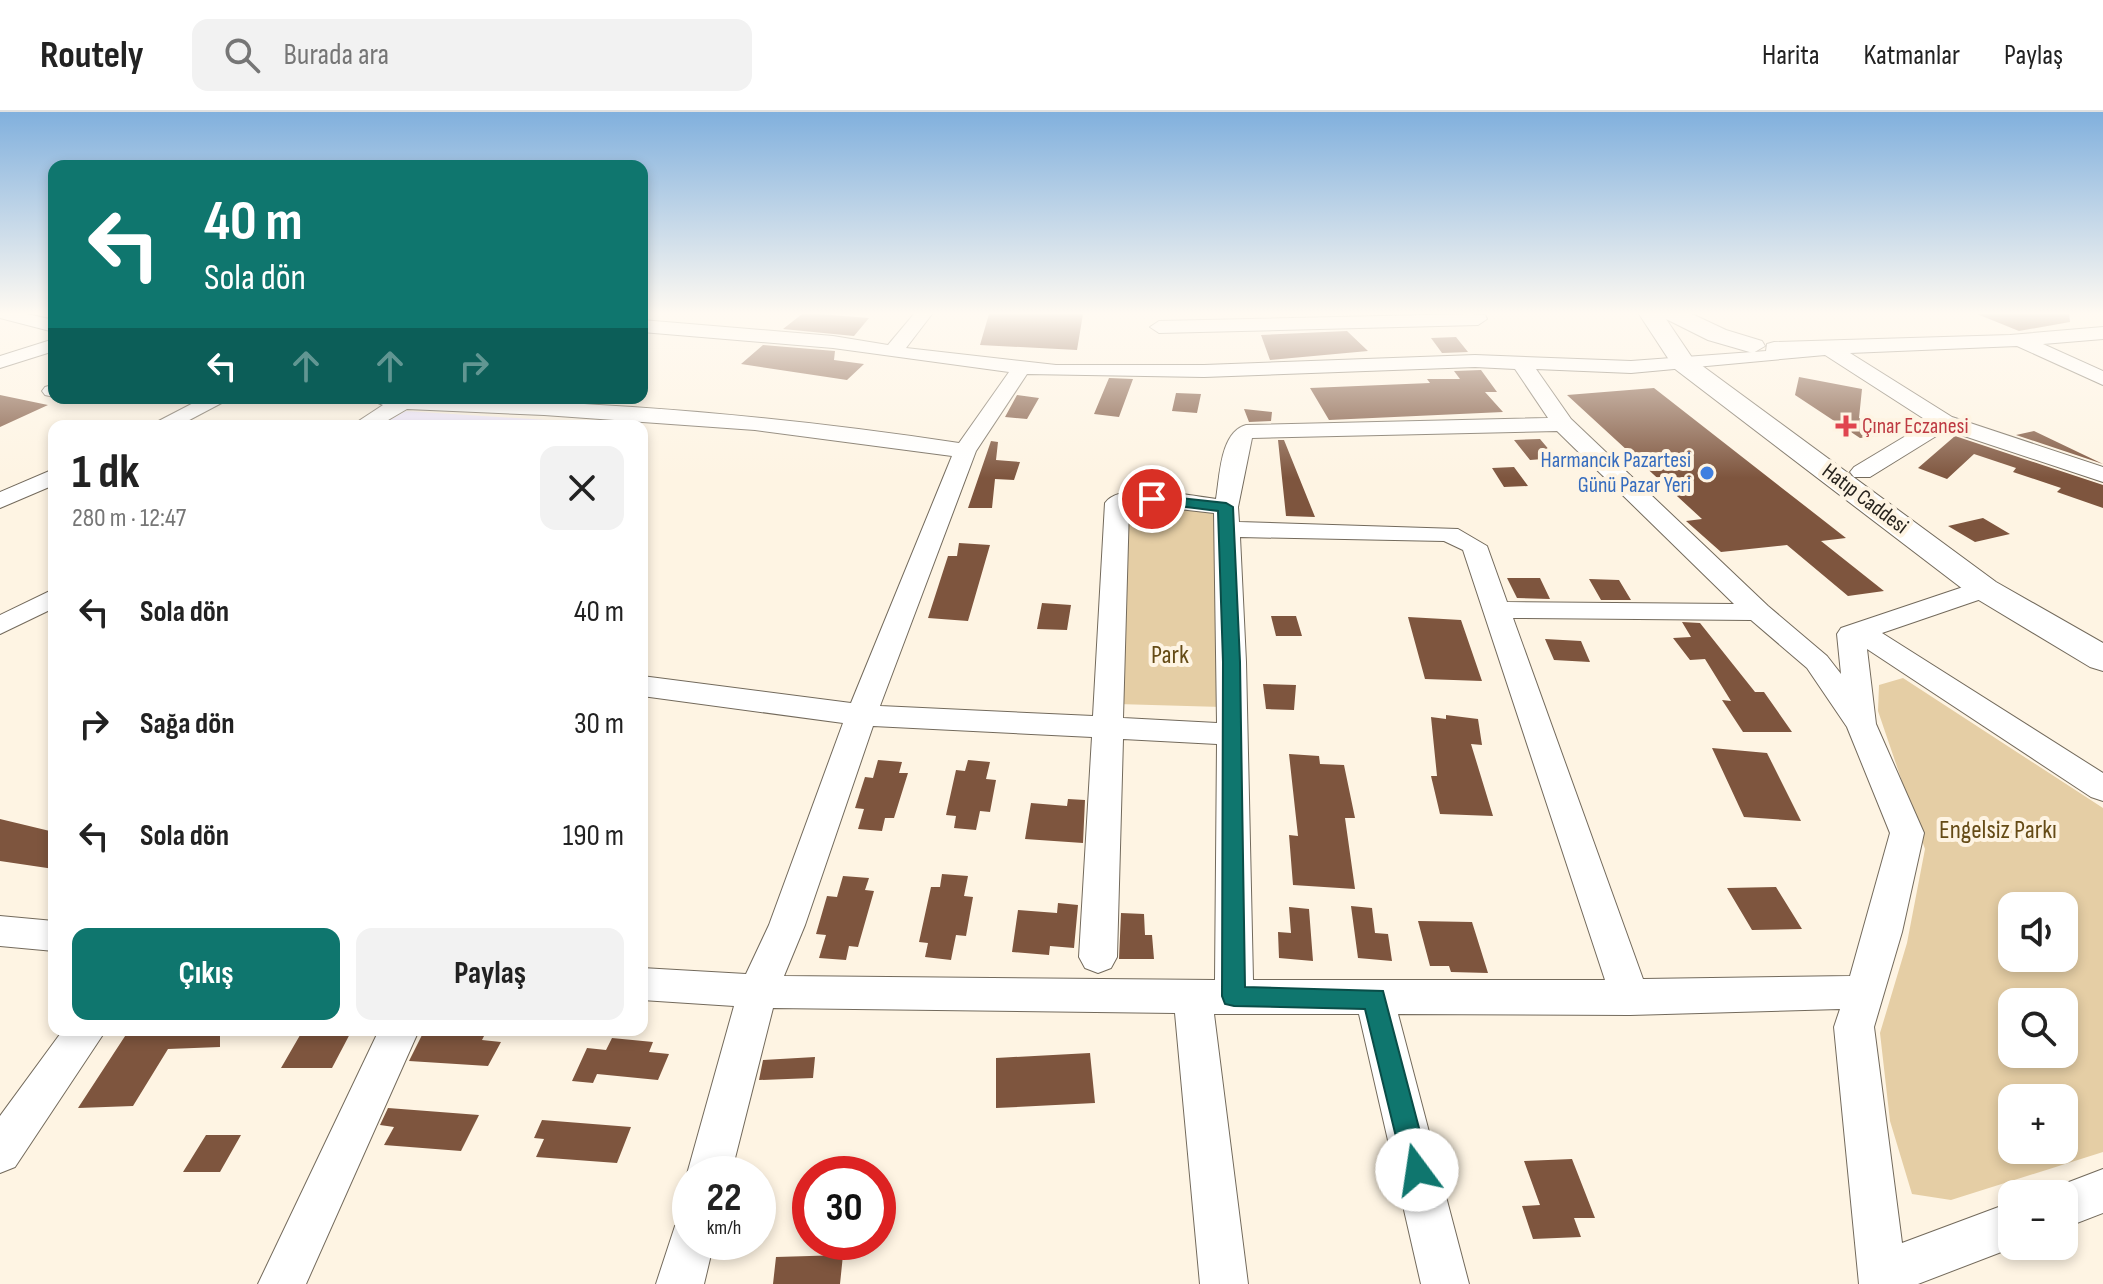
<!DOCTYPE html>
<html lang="tr">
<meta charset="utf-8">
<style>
body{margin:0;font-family:"Sofia Sans Condensed",sans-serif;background:#f2f2f2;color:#222;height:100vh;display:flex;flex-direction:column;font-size:30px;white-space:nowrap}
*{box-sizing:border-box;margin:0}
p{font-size:26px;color:#767676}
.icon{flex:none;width:44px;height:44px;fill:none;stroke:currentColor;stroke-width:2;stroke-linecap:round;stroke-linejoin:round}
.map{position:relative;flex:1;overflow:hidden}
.details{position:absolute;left:48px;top:308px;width:600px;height:616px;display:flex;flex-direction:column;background:#fff;border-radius:16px;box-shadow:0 4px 12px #0003}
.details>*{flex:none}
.hud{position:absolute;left:48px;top:48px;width:600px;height:244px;border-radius:16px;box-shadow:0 4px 12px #0003;background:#0f766e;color:#fff;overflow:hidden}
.buttons{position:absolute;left:1998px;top:780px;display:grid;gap:16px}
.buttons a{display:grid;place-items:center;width:80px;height:80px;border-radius:16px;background:#fff;box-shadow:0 4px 12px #0003;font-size:40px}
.speed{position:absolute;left:672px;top:1044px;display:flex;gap:16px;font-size:40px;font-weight:700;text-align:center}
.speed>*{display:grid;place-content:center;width:104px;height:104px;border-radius:50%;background:#fff;box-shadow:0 4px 12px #0003;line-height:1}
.speed small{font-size:20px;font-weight:400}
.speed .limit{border:12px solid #d22;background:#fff;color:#111}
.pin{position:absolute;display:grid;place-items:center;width:68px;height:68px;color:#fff;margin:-34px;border:4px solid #fff;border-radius:50%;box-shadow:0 2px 8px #0007}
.me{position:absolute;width:88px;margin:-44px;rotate:346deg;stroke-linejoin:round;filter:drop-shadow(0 0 6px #0008)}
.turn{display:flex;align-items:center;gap:28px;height:168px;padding:0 24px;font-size:36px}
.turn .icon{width:104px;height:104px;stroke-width:2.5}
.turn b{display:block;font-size:56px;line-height:68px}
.lanes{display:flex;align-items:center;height:76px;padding:0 24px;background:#0003;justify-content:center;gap:40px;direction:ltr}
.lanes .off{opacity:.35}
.round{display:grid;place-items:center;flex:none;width:84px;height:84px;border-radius:16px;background:#f2f2f2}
.head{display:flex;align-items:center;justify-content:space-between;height:136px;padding:0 24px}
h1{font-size:48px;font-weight:700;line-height:60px}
.primary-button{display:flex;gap:16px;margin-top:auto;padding:16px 24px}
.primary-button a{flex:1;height:92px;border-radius:16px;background:#0f766e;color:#fff;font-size:32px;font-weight:700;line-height:92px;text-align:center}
.primary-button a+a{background:#f2f2f2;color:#222}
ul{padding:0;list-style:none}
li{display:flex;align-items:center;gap:24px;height:112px;padding:0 24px}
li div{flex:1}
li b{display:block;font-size:30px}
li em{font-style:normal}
header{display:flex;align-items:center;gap:48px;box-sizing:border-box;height:112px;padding:0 40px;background:#fff;border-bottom:2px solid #e0e0e0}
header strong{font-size:38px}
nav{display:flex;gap:44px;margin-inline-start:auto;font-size:28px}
.search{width:560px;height:72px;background:#f2f2f2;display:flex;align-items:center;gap:20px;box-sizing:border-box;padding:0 28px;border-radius:16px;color:#767676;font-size:30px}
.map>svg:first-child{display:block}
.education{fill:#eee7fd}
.green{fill:#e5cea5;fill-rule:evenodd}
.building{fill:#7e553e}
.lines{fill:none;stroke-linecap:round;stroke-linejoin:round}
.minor-casing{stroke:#736a5c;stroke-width:2}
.major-casing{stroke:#736a5c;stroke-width:2}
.minor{fill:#fff;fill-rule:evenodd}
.major{fill:#fff;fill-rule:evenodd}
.route{fill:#0f766e;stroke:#0a4d48;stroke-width:2}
.health-dot{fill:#e0444e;stroke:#fef4e3;stroke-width:3}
.shop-dot{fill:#3f7fe0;stroke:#fef4e3;stroke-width:3}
.labels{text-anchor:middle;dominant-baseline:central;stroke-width:8;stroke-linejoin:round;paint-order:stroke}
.far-health-label{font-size:22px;fill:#be3a42;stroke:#fef4e3;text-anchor:start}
.far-shop-label{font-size:22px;fill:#366cbe;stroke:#fef4e3;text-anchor:end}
.far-street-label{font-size:22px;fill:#28241e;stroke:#fef4e3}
.park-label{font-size:26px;fill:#654b16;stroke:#fef4e3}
</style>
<header>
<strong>Routely</strong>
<div class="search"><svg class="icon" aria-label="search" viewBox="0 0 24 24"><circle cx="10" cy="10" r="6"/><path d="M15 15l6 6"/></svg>Burada ara</div>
<nav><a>Harita</a><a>Katmanlar</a><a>Paylaş</a></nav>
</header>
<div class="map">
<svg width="2103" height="1172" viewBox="0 0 2103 1172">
<rect width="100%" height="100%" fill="#fef4e3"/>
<path class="education" d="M406 299 640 314H379Z"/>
<path class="green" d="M1135 390 1210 397 1219 406 1222 595 1117 592 1129 396Z
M1903 566 2103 696V1040L1951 1088 1912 1082 1890 1009 1880 921 1907 831 1925 737 1878 599 1879 573ZM2012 794H2064V846H2012ZM2012 890H2064V942H2012ZM2012 986H2064V1038H2012Z"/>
<path class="building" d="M802 202H819L869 206 854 224 783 217Z
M989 202H1083L1077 238 980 233Z
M1977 202H2069L2070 210 2019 219Z
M1347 219 1368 239 1270 248 1261 223Z
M1456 225 1468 240 1442 241 1431 226Z
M763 233 835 239 834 248 864 252 847 268 741 252Z
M1481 258 1497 280H1485L1503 300 1329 308 1310 276 1430 271 1427 267H1460L1454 259Z
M1799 265 1862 277 1859 306 1890 323 1860 326 1795 283Z
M1109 266 1133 267 1119 305 1094 302Z
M1654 276 1846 426 1821 429 1884 479 1848 484 1787 433 1721 440 1686 409 1702 407 1567 283Z
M1176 281 1201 282 1197 301 1172 299Z
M0 283 48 293 0 315Z
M1017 283 1039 286 1027 307 1005 305Z
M1244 297 1272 300 1271 309 1249 310Z
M2034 319 2103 352 2016 323Z
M1955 324 2103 373V396L2057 380 2061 376 2013 360 2016 356 1974 342 1947 367 1918 356Z
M1540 327 1556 346 1530 348 1514 328Z
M1278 328H1284L1315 405 1286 404Z
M991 329 998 330 996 348 1020 350 1014 368 995 367 992 396H968Z
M1514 355 1528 374 1504 375 1492 356Z
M1983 406 2010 422 1975 430 1948 414Z
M959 431 990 433 968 509 928 506 948 444H957Z
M1507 466H1540L1550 487 1517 486Z
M1589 467 1619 468 1631 488H1601Z
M1042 491 1071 493 1067 518 1037 517Z
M1271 504H1296L1302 524H1276Z
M1408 505 1461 508 1482 569 1425 567Z
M1682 510 1700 511 1755 580H1764L1792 620H1743L1722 588 1731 589 1705 547 1690 548 1673 526 1691 525Z
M1545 527 1581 529 1590 550 1554 548Z
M1263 572 1296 573 1294 598 1266 597Z
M1446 603 1478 607 1482 633 1471 632 1493 704 1440 702 1431 664H1437L1431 605 1446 607Z
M1712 636 1767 641 1801 709 1744 705Z
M1289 642 1319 644 1320 652 1344 653 1355 706H1345L1355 777 1293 773 1289 723 1298 724Z
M878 648 902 650 899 661H908L894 706H885L882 719 858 717 864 697 855 696 865 665 873 666Z
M968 648 990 650 986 667 996 668 990 700 980 699 976 718 954 716 956 704 946 703 956 658 965 659Z
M1068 687 1085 688 1083 731 1025 727 1031 691 1067 694Z
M0 707 54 720V757L0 749Z
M942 762 968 764 964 784 973 785 966 824 956 823 951 848 925 845 928 831 919 830 931 775H940Z
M843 764 869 766 865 778 874 779 858 835 849 834 846 848 819 846 826 823 816 822 827 784 837 785Z
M1776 775 1802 817 1752 818 1727 776Z
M1058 791 1078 793 1074 836 1050 834 1049 843 1012 840 1018 798 1057 801Z
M1351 794 1372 796 1375 821 1388 822 1392 849 1358 846Z
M1289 795 1309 797 1313 849 1279 846 1278 820 1291 821Z
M1121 801 1144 802 1145 823H1152L1154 847H1119Z
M1418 809 1472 810 1488 861 1451 860 1449 854H1430Z
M129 918H220V935L168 937 133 994 78 996Z
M303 918H352L332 956H281Z
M443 918H487L482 928 501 930 488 954 409 949 422 923 440 924Z
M612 926 653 930 649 940 669 942 658 968 597 962 593 971 572 969 587 936 606 938Z
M1090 941 1095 991 996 996V946Z
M815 945 813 966 759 968 763 948Z
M388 996 479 1003 461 1039 384 1033 394 1015 380 1013Z
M542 1008 631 1015 617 1051 536 1045 544 1027 534 1026Z
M206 1023H241L220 1060H183Z
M1572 1047 1595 1106H1574L1581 1125 1533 1127 1522 1094 1540 1093 1524 1049Z
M843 1143 840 1172H773L776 1145Z"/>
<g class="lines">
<defs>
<path id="minor" d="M0 202H27L54 208V220L0 206Z
M914 202H932L906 236 1056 253H1204L1475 243 1631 249 1766 239 1767 232 1774 230 2010 223 2103 215V227L2043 232 2103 259V273L2017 234 1850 241 1952 305 2103 355V370L1946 318 1870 365H1854L1850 360 1854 355 1929 310 1825 243 1631 261 1536 257 1571 307 1768 494 1827 544 1841 562 1837 522 1841 516 1975 471H1993L1997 477 1993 483 1882 521 2103 661V689L2091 685 1867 537 1876 612 1924 721 1902 820 1874 915 1902 1131 2012 1090V1134H2017L1918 1172H1859L1834 915 1840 897 1630 903 1398 902 1469 1172H1421L1359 902H1214L1248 1172H1200L1175 901 773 896 731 1062H690V1069L687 1062 734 894 642 888V856L746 862 769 813 843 611 642 584V564L851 591 952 344 755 318 544 303 407 297 378 314H351L383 293 366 286C565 286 763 301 959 331L1009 260 833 236 642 220V208L833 224 888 233ZM1475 255 1515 257 1548 306 1246 313C1220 320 1220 364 1216 387 1190 384 1121 368 1105 391L1093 604 880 594 976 339 1027 262 1204 265ZM1557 319 1734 492 1507 490 1487 434 1458 417 1239 410 1238 395 1252 326ZM1135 392 1214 401 1217 611 1123 606 1129 395ZM1240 425 1444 429 1463 438 1605 868H1253L1246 550ZM1513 506 1751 508 1807 556 1847 615 1890 721 1850 864 1643 867ZM873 614 1092 625 1079 845 1085 856 1098 861 1111 856 1117 845 1123 627 1217 632 1215 868 784 864 805 813Z
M1471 202 1485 203 1487 207 1478 213 1159 221 1150 215 1159 209Z
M54 227V239L0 256V244Z
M52 273 54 285 45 283 42 279 45 275Z
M203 286H231L178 314H149Z
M54 357V373L0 396V380Z
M54 477V496L0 522V503Z
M0 804 54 809V839L0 834Z
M63 918H106L15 1055 0 1061V1004Z
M379 918H419L306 1172H258Z
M2103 1057V1101L2064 1116V1082H2046L2048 1078Z
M690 1107V1130H714L704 1172H656L675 1114Z"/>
<path id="major" d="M1639 202H1692L1726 218 1762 229 1765 234 1753 241 1708 228 1666 207 1693 247 1996 470 2103 531V559L2090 555 1972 484 1675 257Z"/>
</defs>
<use href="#minor" class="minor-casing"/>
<use href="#major" class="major-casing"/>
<use href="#minor" class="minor"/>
<use href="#major" class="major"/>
</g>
<linearGradient id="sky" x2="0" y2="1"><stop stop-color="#81b0dd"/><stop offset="0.55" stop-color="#fffaf2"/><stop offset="1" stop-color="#fffaf2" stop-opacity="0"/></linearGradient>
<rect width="2103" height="366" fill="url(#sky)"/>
<path class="route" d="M1152 383 1226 391 1233 395 1240 550 1245 875 1383 879 1430 1058 1426 1067 1417 1071 1408 1067 1404 1058 1365 897 1234 894 1225 892 1222 884 1223 550 1218 399 1147 390V384Z"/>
<path class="health-dot" d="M1842 302h8v8h8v8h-8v8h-8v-8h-8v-8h8z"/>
<circle class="shop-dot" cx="1707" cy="361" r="8"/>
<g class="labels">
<g class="far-health-label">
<text x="1862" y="314">Çınar Eczanesi</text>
</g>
<g class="far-shop-label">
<text x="1691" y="348">Harmancık Pazartesi<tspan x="1691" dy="25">Günü Pazar Yeri</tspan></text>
</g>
<g class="far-street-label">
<text transform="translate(1865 387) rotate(37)">Hatıp Caddesi</text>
</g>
<g class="park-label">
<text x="1170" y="543">Park</text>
<text x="1998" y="718">Engelsiz Parkı</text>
</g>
</g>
</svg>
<div class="buttons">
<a><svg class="icon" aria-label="sound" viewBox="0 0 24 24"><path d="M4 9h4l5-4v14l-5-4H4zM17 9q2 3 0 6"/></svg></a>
<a><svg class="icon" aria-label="search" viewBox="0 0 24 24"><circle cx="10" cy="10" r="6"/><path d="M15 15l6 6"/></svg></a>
<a>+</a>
<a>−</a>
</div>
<div class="speed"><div>22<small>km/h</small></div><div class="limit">30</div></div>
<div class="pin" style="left:1152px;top:387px;background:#d93025"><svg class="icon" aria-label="arrive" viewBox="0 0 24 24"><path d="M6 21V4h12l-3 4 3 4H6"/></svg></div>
<svg class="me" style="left:1417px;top:1058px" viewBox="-20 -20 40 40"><circle r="19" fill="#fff"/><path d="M0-13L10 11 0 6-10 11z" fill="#0f766e"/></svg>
<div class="hud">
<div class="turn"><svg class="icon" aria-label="left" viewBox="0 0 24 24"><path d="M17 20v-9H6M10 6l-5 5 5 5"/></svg><div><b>40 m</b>Sola dön</div></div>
<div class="lanes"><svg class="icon" aria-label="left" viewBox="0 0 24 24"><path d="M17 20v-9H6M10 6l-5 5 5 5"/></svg><svg class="icon off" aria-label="ahead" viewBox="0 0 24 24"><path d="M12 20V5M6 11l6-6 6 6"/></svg><svg class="icon off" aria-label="ahead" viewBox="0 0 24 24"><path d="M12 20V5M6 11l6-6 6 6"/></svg><svg class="icon off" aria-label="right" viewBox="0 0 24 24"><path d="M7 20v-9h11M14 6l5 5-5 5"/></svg></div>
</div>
<section class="details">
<div class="head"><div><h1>1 dk</h1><p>280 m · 12:47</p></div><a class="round"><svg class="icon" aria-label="close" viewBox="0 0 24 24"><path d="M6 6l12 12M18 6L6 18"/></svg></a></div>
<ul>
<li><svg class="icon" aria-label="left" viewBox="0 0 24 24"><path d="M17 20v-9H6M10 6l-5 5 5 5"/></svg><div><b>Sola dön</b></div><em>40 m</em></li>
<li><svg class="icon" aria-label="right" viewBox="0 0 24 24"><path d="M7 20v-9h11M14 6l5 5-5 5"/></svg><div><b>Sağa dön</b></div><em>30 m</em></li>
<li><svg class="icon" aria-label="left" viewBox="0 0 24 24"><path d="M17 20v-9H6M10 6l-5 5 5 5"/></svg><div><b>Sola dön</b></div><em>190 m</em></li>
</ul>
<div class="primary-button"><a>Çıkış</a><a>Paylaş</a></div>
</section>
</div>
